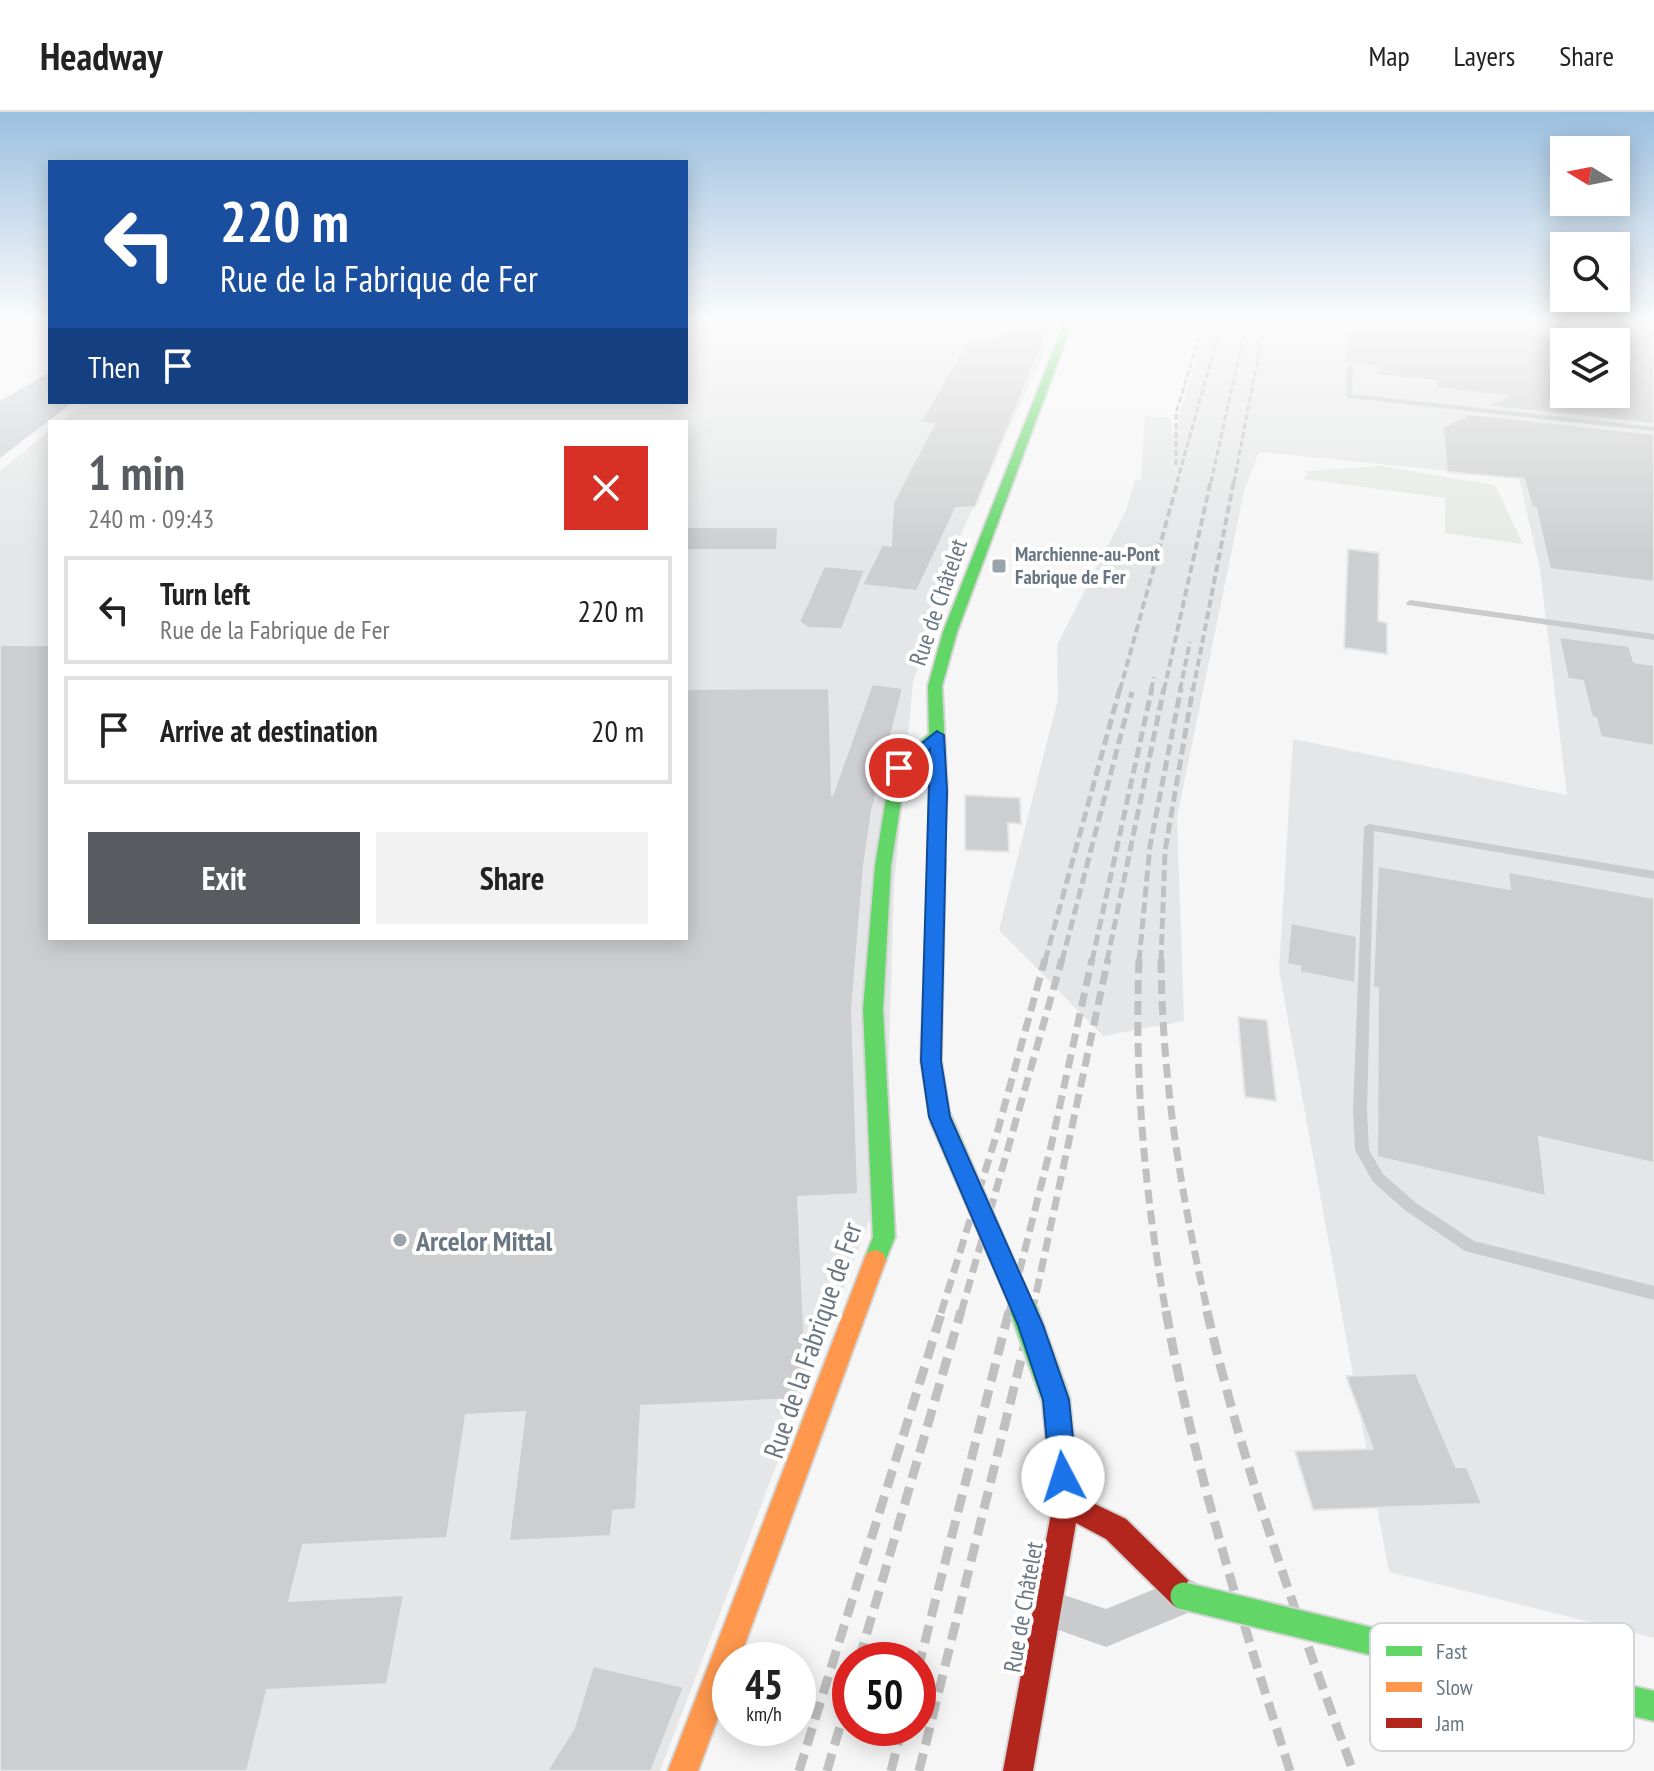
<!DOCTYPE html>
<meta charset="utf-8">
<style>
body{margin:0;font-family:"PT Sans Narrow",sans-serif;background:#f2f2f2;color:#222;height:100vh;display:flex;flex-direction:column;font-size:30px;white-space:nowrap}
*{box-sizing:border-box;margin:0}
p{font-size:26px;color:#767676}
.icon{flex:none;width:44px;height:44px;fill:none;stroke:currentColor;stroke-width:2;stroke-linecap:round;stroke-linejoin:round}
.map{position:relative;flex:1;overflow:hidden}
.details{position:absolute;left:48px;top:308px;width:640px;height:520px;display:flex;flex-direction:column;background:#fff;border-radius:0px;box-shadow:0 4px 20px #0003}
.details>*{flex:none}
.banner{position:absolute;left:48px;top:48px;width:640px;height:244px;border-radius:0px;box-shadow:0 4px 20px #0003;background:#1a4fa0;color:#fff;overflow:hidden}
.needle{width:52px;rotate:280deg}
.tools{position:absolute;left:1550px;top:24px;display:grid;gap:16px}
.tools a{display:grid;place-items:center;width:80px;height:80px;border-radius:0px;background:#fff;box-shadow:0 4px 20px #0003;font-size:40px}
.speed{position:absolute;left:712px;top:1530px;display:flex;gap:16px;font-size:40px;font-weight:700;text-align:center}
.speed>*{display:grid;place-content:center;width:104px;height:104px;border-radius:50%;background:#fff;box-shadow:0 4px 20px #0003;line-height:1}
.speed small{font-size:20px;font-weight:400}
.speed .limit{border:12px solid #d22;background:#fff;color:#111}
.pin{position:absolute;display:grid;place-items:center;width:68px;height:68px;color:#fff;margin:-34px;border:4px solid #fff;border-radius:50%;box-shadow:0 2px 8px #0007}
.me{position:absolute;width:88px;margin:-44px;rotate:355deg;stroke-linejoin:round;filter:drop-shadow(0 0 6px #0008)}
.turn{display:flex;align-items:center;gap:28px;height:168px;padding:0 40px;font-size:36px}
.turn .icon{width:104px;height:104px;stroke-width:2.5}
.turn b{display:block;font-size:56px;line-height:68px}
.then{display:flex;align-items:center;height:76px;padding:0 40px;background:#0003;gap:16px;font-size:30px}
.round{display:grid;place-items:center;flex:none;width:84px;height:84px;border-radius:0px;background:#f2f2f2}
.overview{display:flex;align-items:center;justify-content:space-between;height:136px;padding:0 40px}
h1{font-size:48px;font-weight:600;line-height:60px;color:#585c60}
.button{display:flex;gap:16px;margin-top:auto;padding:16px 40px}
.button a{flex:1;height:92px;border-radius:0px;background:#585c60;color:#fff;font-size:32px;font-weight:600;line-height:92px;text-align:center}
.button a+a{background:#f2f2f2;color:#222}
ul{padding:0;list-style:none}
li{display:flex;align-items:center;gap:24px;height:108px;margin:0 16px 12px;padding:0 24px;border:4px solid #e0e0e0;border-radius:0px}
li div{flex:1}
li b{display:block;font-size:30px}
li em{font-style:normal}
header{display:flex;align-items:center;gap:48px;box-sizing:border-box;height:112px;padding:0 40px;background:#fff;border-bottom:2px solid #e0e0e0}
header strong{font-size:38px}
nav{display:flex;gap:44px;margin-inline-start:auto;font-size:28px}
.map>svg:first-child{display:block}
.built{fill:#e5e6e7;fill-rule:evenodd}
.green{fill:#e5e8e3}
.water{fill:#cbd2d4}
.building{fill:#cdcecf;stroke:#e6e6e6;stroke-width:2}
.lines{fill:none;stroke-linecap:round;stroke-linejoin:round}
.fast-casing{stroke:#d3d4d4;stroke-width:4}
.slow-casing{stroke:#d3d4d4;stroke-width:4}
.jam-casing{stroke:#d3d4d4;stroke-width:4}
.lane{fill:#c9cbcc;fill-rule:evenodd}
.street{fill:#c9cbcc;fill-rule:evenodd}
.fast{fill:#63d668;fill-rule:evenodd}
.slow{fill:#ff974d;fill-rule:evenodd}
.jam{fill:#b3261e;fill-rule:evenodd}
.rail-far4{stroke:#c0c0c1;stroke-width:3;stroke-dasharray:6 3;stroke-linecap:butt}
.rail-far3{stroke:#c0c0c1;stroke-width:4;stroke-dasharray:8 4;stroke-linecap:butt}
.rail-far2{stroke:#c0c0c1;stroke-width:5;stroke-dasharray:11 5;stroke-linecap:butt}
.rail-far1{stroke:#c0c0c1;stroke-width:7;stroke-dasharray:14 7;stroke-linecap:butt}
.rail{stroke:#c0c0c1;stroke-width:9;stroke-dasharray:18 9;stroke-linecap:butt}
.fast-bridge-far1-casing{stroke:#d3d4d4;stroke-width:25;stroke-linecap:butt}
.fast-bridge-casing{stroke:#d3d4d4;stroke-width:31;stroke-linecap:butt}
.fast-bridge-far1{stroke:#63d668;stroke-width:21}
.fast-bridge{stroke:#63d668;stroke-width:27}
.route{fill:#1a73e8;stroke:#114b97;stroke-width:2}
.poi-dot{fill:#9ba3ab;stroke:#fff;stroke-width:3}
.labels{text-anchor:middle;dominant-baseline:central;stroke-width:8;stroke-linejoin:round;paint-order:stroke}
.far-poi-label{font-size:20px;font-weight:bold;fill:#6a7782;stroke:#fff;text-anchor:start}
.street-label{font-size:24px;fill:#6a7782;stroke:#fff}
.near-poi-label{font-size:28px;font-weight:bold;fill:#6a7782;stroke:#fff;text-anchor:start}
.near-street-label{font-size:28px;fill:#6a7782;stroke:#fff}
.key{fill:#fff;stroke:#d2d6da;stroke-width:2}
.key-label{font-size:22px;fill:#6a7782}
</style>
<header>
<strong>Headway</strong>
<nav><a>Map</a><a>Layers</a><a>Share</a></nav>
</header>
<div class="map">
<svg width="1654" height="1659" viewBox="0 0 1654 1659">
<rect width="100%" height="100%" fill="#f6f6f6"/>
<path class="built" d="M686 209H1058L958 429 913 570 894 775 885 1068 660 1659H0V359L50 318V826H686V310H60L87 290H686Z
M1208 209H1654V1526L1389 1460 1279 858 1293 627 1567 683 1540 457 1519 366 1259 340 1244 379 1177 705 1184 909 1103 924 999 818 1058 587 1057 533 1126 398 1135 368H1141L1145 304 1171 306 1173 324ZM1564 230H1616V282H1564Z"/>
<path class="green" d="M1381 354 1495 373 1523 432 1445 421V386L1304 367 1309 359Z"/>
<path class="water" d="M50 260V290H73L0 346V289Z"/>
<path class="building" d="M1009 209H1052L975 395 956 396 917 479 862 473 882 433 891 434 893 391 934 312 920 310 969 227 1001 225Z
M1348 209H1564V282H1616V209H1654V312L1487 294 1507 284 1437 276 1436 269 1376 263V254L1345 251Z
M1470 302 1654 322V470L1550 457 1536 396 1532 395 1524 367 1447 360 1443 315Z
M686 415H778L777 438H686Z
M1348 437 1379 441 1378 509 1387 511V542L1344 536Z
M824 454 865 458 842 517 809 516 799 510Z
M1559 525 1629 534 1634 550 1654 553V634L1601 625 1596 606 1592 605 1583 569 1568 567Z
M0 533H50V826H686V577L829 576 832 684 872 572 903 576 872 699 864 753 852 897 858 1082 798 1085 806 1263 796 1287 641 1294 636 1397 613 1399 611 1424 509 1429 525 1300 466 1303 447 1426 303 1433 289 1489 404 1483 387 1572 267 1578 247 1659H0Z
M965 683 1020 686 1021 712 1008 711 1009 740 965 738Z
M1378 754 1510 777 1508 760 1654 786V1051L1539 1025 1546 1084 1377 1045 1378 876 1373 875Z
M1291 811 1357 824 1355 871 1300 860V854L1287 852Z
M1238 905 1267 908 1276 989 1245 985Z
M1416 1261 1456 1355H1467L1482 1392 1313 1398 1295 1339 1373 1337 1346 1264Z
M593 1554 684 1575 651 1659H547L574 1616Z"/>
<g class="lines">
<defs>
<path id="fast" d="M1065 209H1073L957 520 942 574 947 679 943 751H931L929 747 930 637 906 657 891 754 883 897 895 1125 883 1155 875 1158 867 1155 864 1148 873 1125 863 897 875 754 891 656 929 622 928 574 943 520Z
M1391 1519 1654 1579V1609L1391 1549 1381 1544 1376 1534 1381 1524Z"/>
<path id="slow" d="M875 1138 883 1141 886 1148 739 1548H730V1573L698 1659H668L864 1148 867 1141Z"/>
<path id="jam" d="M937 742 945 747 941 949 950 1005 947 1011 940 1013 933 1011 930 1005 921 949 929 747Z
M1066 1378 1126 1407 1194 1474 1198 1484 1194 1494 1184 1498 1174 1494 1106 1427 1076 1411 1033 1659H1003L1053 1391 1057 1382Z"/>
</defs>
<use href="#fast" class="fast-casing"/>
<use href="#slow" class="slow-casing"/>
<use href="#jam" class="jam-casing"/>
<path class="lane" d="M1350 253 1353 255 1352 282 1654 315V319L1349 286 1346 284 1347 255Z
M1410 488 1654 522V528L1407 493 1406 491Z
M1369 712 1654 759V767L1374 719 1367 998 1369 1038 1383 1062 1416 1091 1474 1129 1654 1174V1188L1465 1139 1406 1099 1373 1070 1355 1038 1353 998 1364 715Z"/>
<path class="street" d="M1184 1465 1197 1471 1203 1484 1197 1497 1106 1535 1036 1510 1030 1497 1036 1484 1049 1478 1106 1497Z"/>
<use href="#fast" class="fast"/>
<use href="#slow" class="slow"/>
<use href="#jam" class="jam"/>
<path class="rail-far4" d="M1176 353V301L1204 209
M1177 370 1222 209
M1211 370 1247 209
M1234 370 1265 209"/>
<path class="rail-far3" d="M1120 578 1178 368
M1151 578 1154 565
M1164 578 1211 368
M1180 578 1190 530
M1193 578 1234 368"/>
<path class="rail-far2" d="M1045 849 1120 576
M1062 849 1132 580
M1092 849 1152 576
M1107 849 1164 576
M1139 849 1150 734 1181 576
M1161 849 1165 739 1193 576"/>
<path class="rail-far1" d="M1139 847C1134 966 1145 1083 1166 1201
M1161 847C1162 967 1181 1084 1208 1201
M941 1201 997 1021 1045 847
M961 1201 1062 847
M1009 1201 1051 1034 1092 847
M1032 1201 1108 847"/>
<path class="rail" d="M1166 1199C1194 1356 1242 1508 1290 1659
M1207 1199C1243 1356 1298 1508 1353 1659
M859 1548 961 1199
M918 1557 1009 1199
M799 1659 942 1199
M827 1659 850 1580
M891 1659 902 1616
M919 1659 1033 1199"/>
<defs>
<path id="fast-bridge-far1" d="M940 1005 1025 1201"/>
<path id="fast-bridge" d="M1024 1199 1056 1288 1066 1391
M1184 1484 1391 1534"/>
</defs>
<use href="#fast-bridge-far1" class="fast-bridge-far1-casing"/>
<use href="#fast-bridge" class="fast-bridge-casing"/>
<use href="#fast-bridge-far1" class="fast-bridge-far1"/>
<use href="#fast-bridge" class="fast-bridge"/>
</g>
<linearGradient id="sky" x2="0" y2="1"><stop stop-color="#9cc0e0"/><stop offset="0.47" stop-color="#fbfbfb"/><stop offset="1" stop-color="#fbfbfb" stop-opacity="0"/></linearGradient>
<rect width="1654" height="441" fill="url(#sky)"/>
<path class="route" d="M937 619 944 623 947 679 941 949 950 1005 1043 1213 1069 1288 1077 1365 1073 1374 1063 1378 1054 1374 1050 1365 1043 1288 1018 1213 929 1005 921 949 930 637 904 659 891 656Z"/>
<g class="poi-dot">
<rect x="991" y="446" width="16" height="16" rx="4"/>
<circle cx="400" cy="1128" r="8"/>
</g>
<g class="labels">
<g class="far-poi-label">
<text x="1015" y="442">Marchienne-au-Pont<tspan x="1015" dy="23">Fabrique de Fer</tspan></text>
</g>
<g class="street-label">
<text transform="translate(938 490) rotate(-71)">Rue de Châtelet</text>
<text transform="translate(1023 1495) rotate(-80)">Rue de Châtelet</text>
</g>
<g class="near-poi-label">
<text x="416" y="1128">Arcelor Mittal</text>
</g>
<g class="near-street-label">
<text transform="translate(812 1228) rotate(-71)">Rue de la Fabrique de Fer</text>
</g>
</g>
<rect x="1370" y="1511" width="264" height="128" rx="12" class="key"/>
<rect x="1386" y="1534" width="36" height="10" fill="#63d668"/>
<rect x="1386" y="1570" width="36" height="10" fill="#ff974d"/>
<rect x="1386" y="1606" width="36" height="10" fill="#b3261e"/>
<g class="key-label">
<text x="1436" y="1547">Fast</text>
<text x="1436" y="1583">Slow</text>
<text x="1436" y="1619">Jam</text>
</g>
</svg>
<div class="tools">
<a><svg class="needle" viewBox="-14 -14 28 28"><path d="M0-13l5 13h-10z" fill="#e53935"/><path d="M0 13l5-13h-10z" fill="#767676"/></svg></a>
<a><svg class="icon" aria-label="search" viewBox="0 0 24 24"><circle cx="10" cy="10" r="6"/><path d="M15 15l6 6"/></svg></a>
<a><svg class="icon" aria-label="layers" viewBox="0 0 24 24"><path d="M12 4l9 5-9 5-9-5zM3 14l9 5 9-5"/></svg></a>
</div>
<div class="speed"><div>45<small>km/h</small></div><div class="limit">50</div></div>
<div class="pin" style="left:899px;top:656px;background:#d93025"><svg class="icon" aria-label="arrive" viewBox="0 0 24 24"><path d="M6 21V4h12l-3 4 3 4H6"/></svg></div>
<svg class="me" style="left:1063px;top:1365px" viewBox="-20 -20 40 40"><circle r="19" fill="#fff"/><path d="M0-13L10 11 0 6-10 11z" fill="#1a73e8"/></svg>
<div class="banner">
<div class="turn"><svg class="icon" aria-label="left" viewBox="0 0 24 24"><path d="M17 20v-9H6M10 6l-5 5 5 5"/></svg><div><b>220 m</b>Rue de la Fabrique de Fer</div></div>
<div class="then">Then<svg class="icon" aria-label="arrive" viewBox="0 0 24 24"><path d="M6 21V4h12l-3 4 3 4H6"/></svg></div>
</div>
<section class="details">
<div class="overview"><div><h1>1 min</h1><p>240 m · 09:43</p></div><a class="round" style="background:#d93025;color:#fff"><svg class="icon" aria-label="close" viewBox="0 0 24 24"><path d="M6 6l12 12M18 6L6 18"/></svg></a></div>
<ul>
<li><svg class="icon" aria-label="left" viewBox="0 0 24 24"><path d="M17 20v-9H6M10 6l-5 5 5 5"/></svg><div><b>Turn left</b><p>Rue de la Fabrique de Fer</p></div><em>220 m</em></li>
<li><svg class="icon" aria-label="arrive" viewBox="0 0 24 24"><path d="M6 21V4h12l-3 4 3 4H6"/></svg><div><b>Arrive at destination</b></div><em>20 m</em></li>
</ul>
<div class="button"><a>Exit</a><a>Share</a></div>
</section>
</div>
